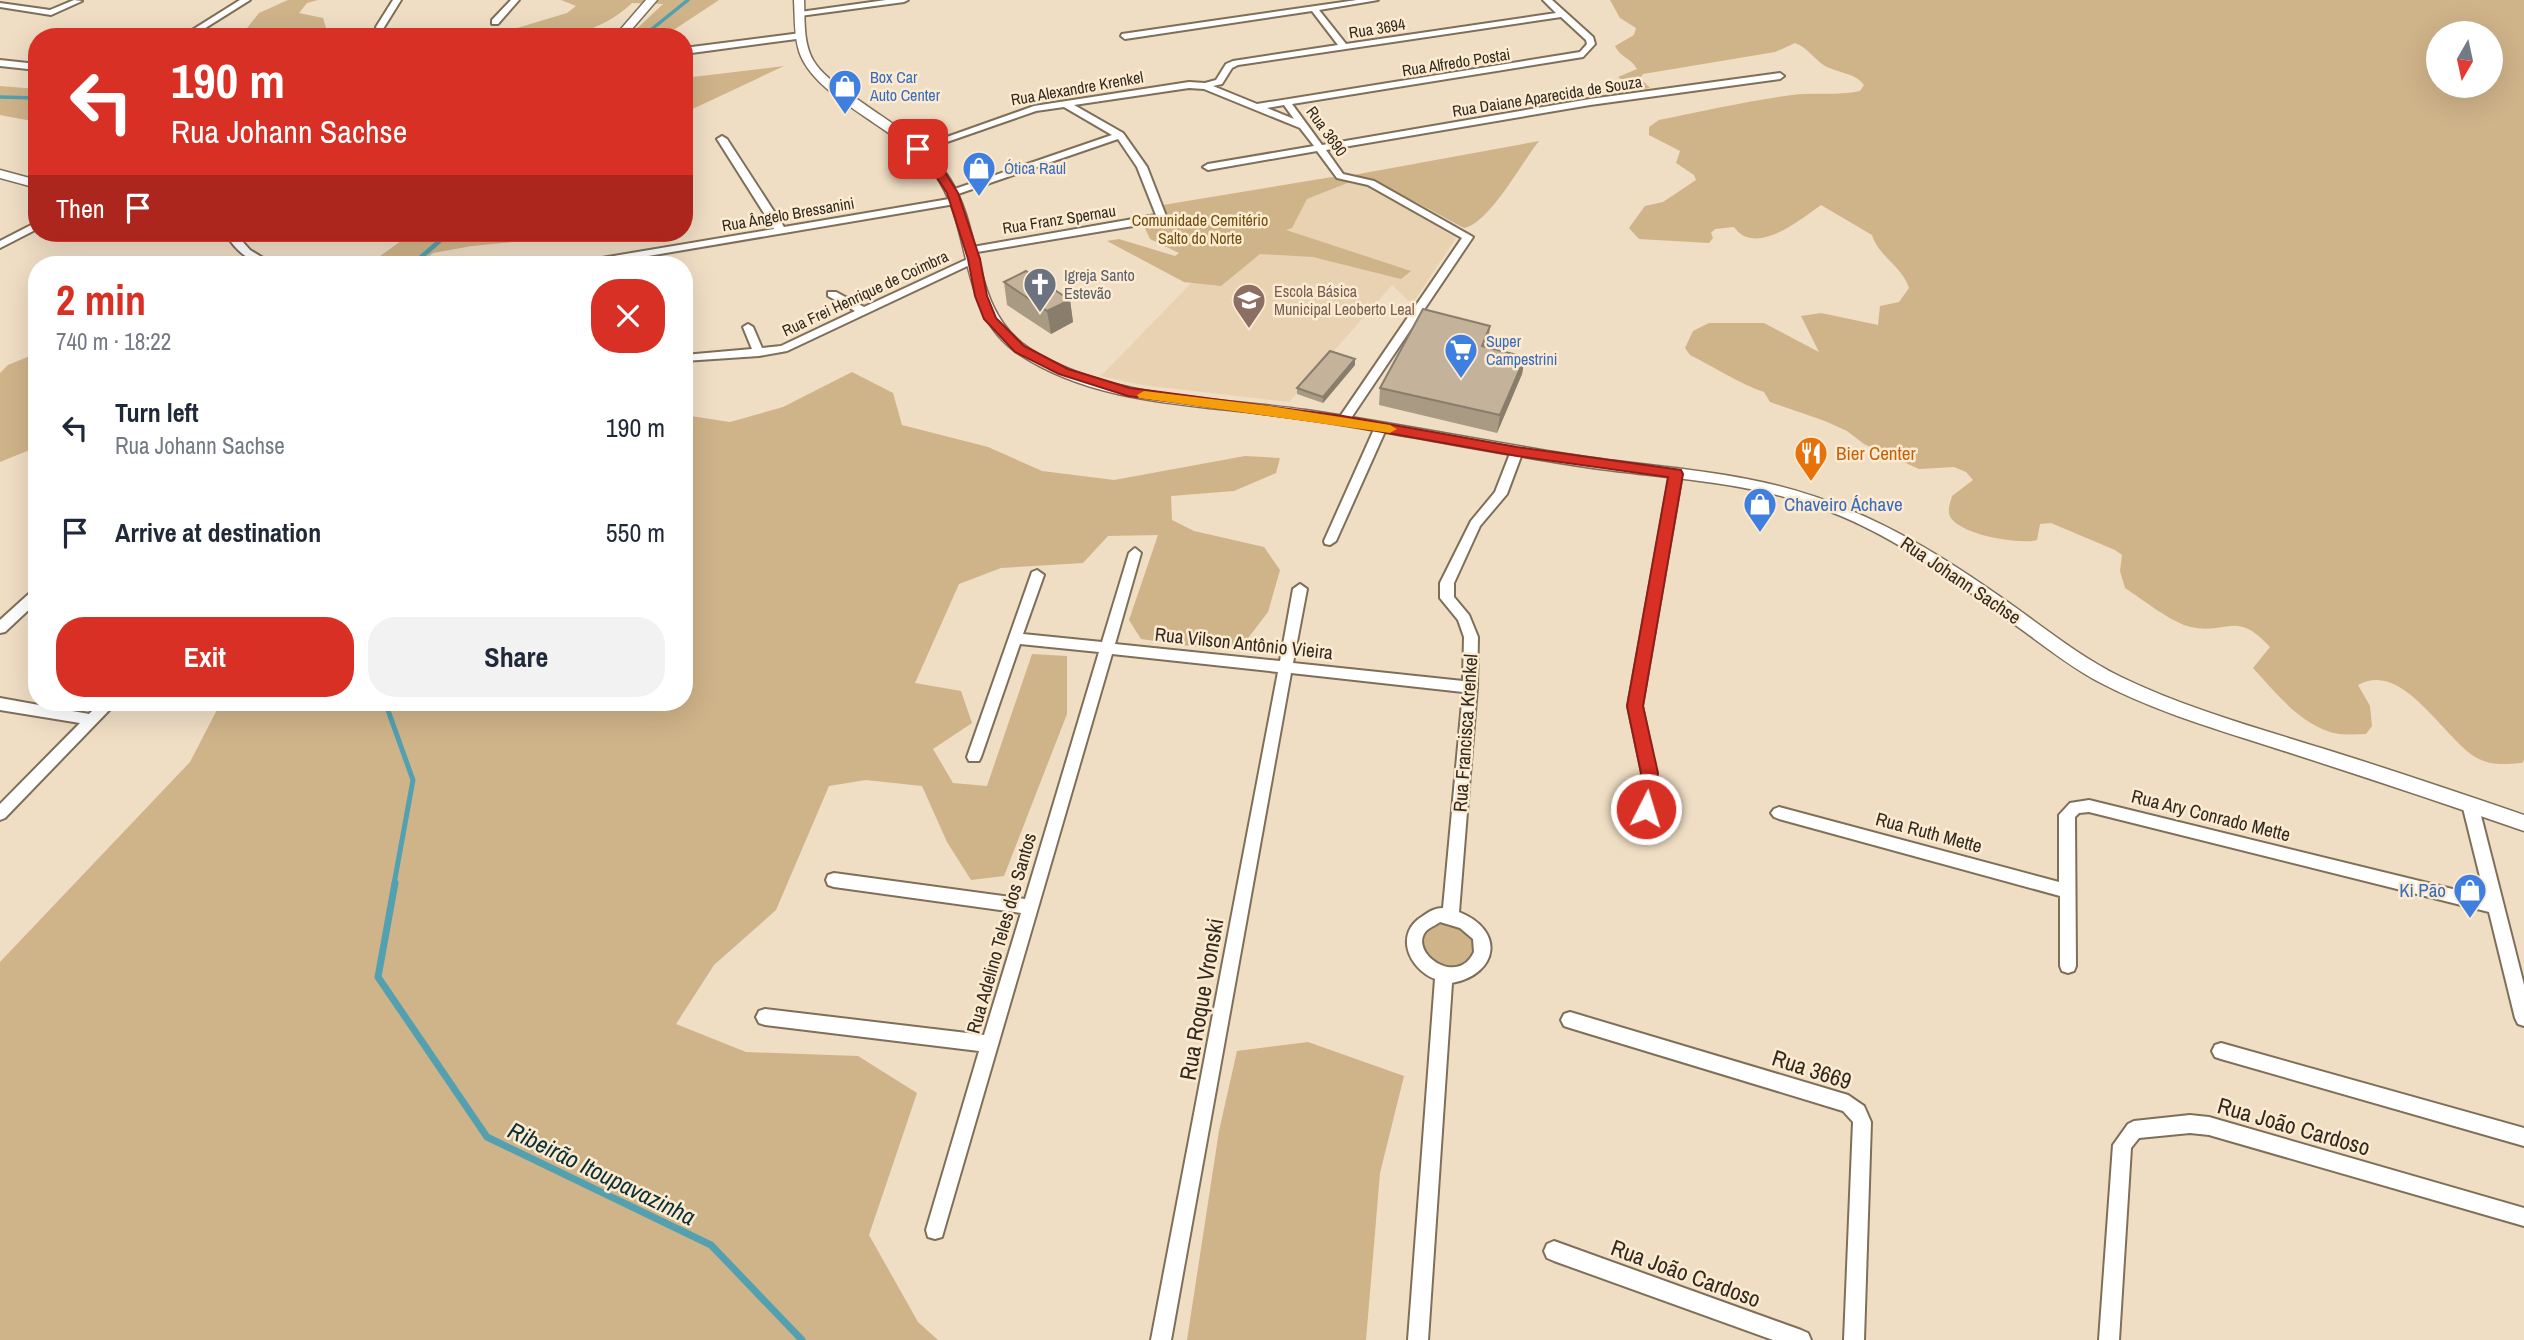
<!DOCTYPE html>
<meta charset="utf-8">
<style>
body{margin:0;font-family:"Archivo Narrow",sans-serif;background:#f2f2f3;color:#1f2937;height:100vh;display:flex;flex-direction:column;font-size:26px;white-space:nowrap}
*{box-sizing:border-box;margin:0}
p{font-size:23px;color:#747a83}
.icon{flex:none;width:38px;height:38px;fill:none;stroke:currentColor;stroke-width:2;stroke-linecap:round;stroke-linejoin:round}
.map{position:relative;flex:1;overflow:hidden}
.side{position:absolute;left:28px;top:256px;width:665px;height:455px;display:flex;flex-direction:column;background:#fff;border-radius:28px;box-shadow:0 7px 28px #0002}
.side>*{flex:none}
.banner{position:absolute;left:28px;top:28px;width:665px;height:214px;border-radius:28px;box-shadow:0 7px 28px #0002;background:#d93025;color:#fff;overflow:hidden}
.needle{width:46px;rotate:189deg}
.controls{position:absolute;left:2426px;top:21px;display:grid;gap:14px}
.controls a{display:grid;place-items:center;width:77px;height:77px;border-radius:50%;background:#fff;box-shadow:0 7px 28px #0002;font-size:35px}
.pin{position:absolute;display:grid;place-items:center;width:60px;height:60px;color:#fff;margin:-30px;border-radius:14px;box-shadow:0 4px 10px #0006}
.me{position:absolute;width:77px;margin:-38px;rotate:5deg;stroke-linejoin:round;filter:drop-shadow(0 0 5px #0008)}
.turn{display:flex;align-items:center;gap:24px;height:147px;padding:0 28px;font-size:32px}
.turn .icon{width:91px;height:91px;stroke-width:2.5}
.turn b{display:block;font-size:49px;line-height:60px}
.then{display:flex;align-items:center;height:66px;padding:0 28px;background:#0003;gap:14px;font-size:26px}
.round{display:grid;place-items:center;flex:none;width:74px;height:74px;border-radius:28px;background:#f2f2f3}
.overview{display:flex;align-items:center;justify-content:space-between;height:119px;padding:0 28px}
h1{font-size:42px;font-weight:700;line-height:52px;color:#d93025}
.primary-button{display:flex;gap:14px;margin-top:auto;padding:14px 28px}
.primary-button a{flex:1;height:80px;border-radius:28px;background:#d93025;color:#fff;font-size:28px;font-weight:700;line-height:80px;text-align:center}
.primary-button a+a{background:#f2f2f3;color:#1f2937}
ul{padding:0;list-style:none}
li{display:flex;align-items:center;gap:21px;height:105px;padding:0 28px}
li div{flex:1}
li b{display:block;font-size:26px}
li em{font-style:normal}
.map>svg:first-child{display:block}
.built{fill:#e8d2b2}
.green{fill:#cfb389;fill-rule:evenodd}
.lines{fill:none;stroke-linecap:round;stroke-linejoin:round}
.stream-far3{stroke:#53a0b0;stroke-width:3.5}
.stream-far2{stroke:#53a0b0;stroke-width:4.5}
.stream-far1{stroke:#53a0b0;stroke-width:5}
.stream{stroke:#53a0b0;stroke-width:7}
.minor-casing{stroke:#7f6f58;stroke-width:4}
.tertiary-casing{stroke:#7f6f58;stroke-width:3}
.minor{fill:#fff;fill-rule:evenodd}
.tertiary{fill:#fff;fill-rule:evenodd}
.wall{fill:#a99a84}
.shaded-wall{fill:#897d6c}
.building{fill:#c4b39a;stroke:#897d6c;stroke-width:2}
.route{fill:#d93025;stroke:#8d1f18;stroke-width:2}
.slow{fill:#f59e0b}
.labels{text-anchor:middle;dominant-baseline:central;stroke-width:5;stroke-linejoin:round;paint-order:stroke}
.far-street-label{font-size:16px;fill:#302a20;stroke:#fcebd0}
.far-shop-label{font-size:16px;fill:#366cbe;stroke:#fcebd0;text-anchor:start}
.far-park-label{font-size:16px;fill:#704e0e;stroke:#fcebd0}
.far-worship-label{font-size:16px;fill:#5b616d;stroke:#fcebd0;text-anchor:start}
.far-education-label{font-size:16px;fill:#785e54;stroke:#fcebd0;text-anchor:start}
.food-label{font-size:19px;fill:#c56008;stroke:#fcebd0;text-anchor:start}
.shop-label{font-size:19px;fill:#366cbe;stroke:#fcebd0;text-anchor:start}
.street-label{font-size:19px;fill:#302a20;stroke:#fcebd0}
.near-street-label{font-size:23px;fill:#302a20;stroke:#fcebd0}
.near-water-label{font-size:24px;font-style:italic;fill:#0a3038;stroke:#fcebd0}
</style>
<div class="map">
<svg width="2524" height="1340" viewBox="0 0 2524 1340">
<rect width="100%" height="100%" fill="#efddc4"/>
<path class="built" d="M1350 182 1370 186 1456 238 1412 304 1392 285 1289 402 1142 385 1101 376 1235 238 1292 228 1307 199Z"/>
<path class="green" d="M288 0H318L307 3 299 13 323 18 329 37H240L259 13Z
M561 0H719L663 37H628L663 4 632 3C588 44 542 37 487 37L567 13 576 6Z
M1610 0H2524V760L2522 763C2507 764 2493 766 2479 759 2445 742 2404 659 2358 685L2370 706 2372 726 2366 734C2357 734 2347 735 2339 734 2303 728 2276 693 2253 668L2270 647C2236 609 2227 635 2191 627 2172 623 2142 599 2125 588L2120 571 2122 555 2115 550 2051 523 2040 524 2037 540C2020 545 1952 534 1949 513 1948 508 1951 500 1952 496L1973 480 1966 472 1954 467 1919 469 1864 444 1847 431 1825 421 1770 402 1764 392C1741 385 1713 366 1690 355L1685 348 1693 331 1709 323H1764L1819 352 1801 316 1821 313 1878 325 1880 306 1899 302 1909 288C1902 266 1879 257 1872 235L1821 205C1804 217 1770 245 1747 237 1742 236 1737 231 1734 227L1715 229 1711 233 1713 238 1709 243 1639 239 1629 228 1645 206 1663 202 1696 180 1694 175 1676 163 1680 151 1649 135V127L1659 120C1703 111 1747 101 1792 95 1815 92 1837 96 1860 91L1864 85C1856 73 1838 73 1825 66 1813 58 1808 48 1795 43L1775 52 1643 74 1640 78 1650 88 1635 90 1618 77 1637 69C1631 58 1620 57 1615 46L1634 35 1636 28 1620 18ZM2438 33H2490V86H2438Z
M784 66 684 113V78Z
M0 86 37 89V122L0 115Z
M1539 141C1522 162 1489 224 1464 228 1426 208 1390 185 1348 176Z
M1332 177 1350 182 1307 199 1292 228 1286 230 1411 271 1401 279 1313 257 1260 254 1221 286 1184 282 1107 241 1119 239 1175 256 1179 253 1150 239 1144 226 1171 222 1163 205Z
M412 233H602L472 246 433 253 420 264H369Z
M37 353V447L0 462V373L8 365Z
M852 372 893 393 902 425 988 447 1042 471 1114 480 1245 456 1280 458 1276 473 1234 491 1171 496 1172 520 1194 531 1264 547 1280 570 1268 612 1242 646 1218 650 1141 639 1129 620 1158 535 1108 536 1083 563 1001 568 959 584 915 683 961 691 972 723 933 749 953 783 987 786 1032 654 1067 656V714L1004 876 971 880 947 842 922 786 866 780 829 786 776 910 714 965 676 1024 746 1052 858 1056 917 1093 869 1235 918 1322 938 1340H0V962L190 762 221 702H684V415L730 422 783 407Z
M1440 921C1485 922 1482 976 1446 968 1439 967 1432 961 1426 958 1420 937 1422 933 1440 921Z
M1308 1042 1404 1076 1380 1173 1366 1340H1187L1219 1131 1237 1051Z"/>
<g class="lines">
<path class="stream-far3" d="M524 37 555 30
M642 37 688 0
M0 97 37 98"/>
<path class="stream-far2" d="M413 264 449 233"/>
<path class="stream-far1" d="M385 702 413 780 394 884"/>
<path class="stream" d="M395 883 378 977 487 1137 711 1245 802 1340"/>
<defs>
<path id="minor" d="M74 0 82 1 51 15 0 7V3L50 10Z
M240 0H250L191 37H181Z
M393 0H401L383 29H377L376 27Z
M511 0H519L498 24H492V20Z
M886 0H908L904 2 800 16 796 14 800 12Z
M1357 0H1378L1319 10 1346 44 1556 13 1543 0H1552L1593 37 1595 44 1583 57 1292 104 1322 145 1590 99 1780 73 1784 76 1780 79 1590 105 1326 150 1343 174 1374 181 1473 237 1347 424 1343 425 1337 421 1462 238 1368 185 1337 178 1317 151 1208 170 1203 167 1208 164 1314 146 1300 128 1204 89 1189 88 1074 105 1123 133 1147 167 1166 216 1157 222 971 253 966 250 967 248 1156 215 1137 167 1118 139 955 195H949V191L1112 135 1064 107 1036 111 921 151 913 149 1034 106 1189 82 1205 83 1216 80 1226 64 1233 61 1338 45 1312 11 1125 39 1121 36 1122 34ZM1561 17 1586 40 1587 44 1580 52 1257 104 1213 86 1222 84 1232 68 1238 65ZM1284 105 1294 119 1267 108Z
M801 33 804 34V38L684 54V48Z
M0 60 37 64V70L0 66Z
M722 136 727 139 784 227 955 198 960 201 955 204 601 264H579L584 261 774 229 717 139Z
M37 222V229L0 248V241Z
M225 233H235L250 250 273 264C251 265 236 251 225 233Z
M974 256 979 259 978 261 787 351 759 356 684 361V355L752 349 743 327 748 324 753 327 762 348 781 346 855 311 828 296V292H836L864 307Z
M1381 423 1387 427 1336 541 1330 545 1325 544 1324 541 1375 427Z
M1517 447 1523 451 1507 494 1480 526 1454 583V597L1469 615 1478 637 1477 687 1459 912C1505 930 1499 974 1452 983L1428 1340H1408L1435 979C1408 968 1394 933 1423 916 1430 911 1435 908 1443 908L1463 692 1291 673 1171 1340H1151L1278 672 1112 654 944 1230 942 1237 935 1239 928 1237 926 1230 979 1051 765 1025 759 1023 756 1017 759 1011 765 1009 984 1035 1021 913 834 887 828 885 826 880 828 875 834 873 1025 899 1099 652 1020 644 981 757 979 761H969L967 757 1032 572 1037 570 1044 575 1023 634 1102 642 1129 553 1135 548 1141 553 1115 644 1280 661 1293 589 1300 584 1307 589 1293 663 1463 681 1464 637 1458 620 1440 598V583L1471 521 1495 492 1511 451ZM1440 922 1460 928 1473 939 1474 952C1457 988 1408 952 1426 931 1429 928 1436 925 1440 922Z
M1676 470 1682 474 1642 706 1656 773 1654 809 1651 813 1646 815 1641 813 1638 809 1642 773 1628 706 1670 474Z
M37 589V602L5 632 0 633V620L32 591Z
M0 698 89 714 101 702H117L5 818 0 820V804L80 723 0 710Z
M2470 798 2475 800 2478 804 2524 985V1026L2518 1024 2515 1018 2489 912 2089 812 2079 813 2075 817 2076 966 2074 971 2068 973 2062 971 2060 966V896L1779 819 1774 817 1771 813 1774 809 1779 807 2059 882V815L2070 803 2089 800 2485 897 2462 804 2465 800Z
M1570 1012 1848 1095 1864 1106 1871 1122 1864 1340H1844L1853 1122 1843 1111 1570 1028 1564 1026 1561 1020 1564 1014Z
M2221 1043 2524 1128V1146L2221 1059 2215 1057 2212 1051 2215 1045Z
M2190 1115 2209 1117 2524 1208V1226L2209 1135 2190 1133 2139 1138 2131 1148 2119 1340H2099L2113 1145 2128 1124 2134 1121Z
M1554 1241 1801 1330 1808 1333 1811 1340H1773L1554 1261 1547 1258 1544 1251 1547 1244Z"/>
<path id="tertiary" d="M646 0H657L625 37H614Z
M794 0H804C805 20 803 42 813 60 821 74 837 85 850 94 885 120 926 141 950 179 984 233 971 311 1030 349 1111 400 1215 397 1306 410 1393 423 1479 440 1566 454 1626 464 1687 467 1747 479 1844 497 1923 542 2002 598 2041 625 2078 656 2121 677 2185 708 2254 727 2321 748 2389 769 2457 792 2524 815V831C2443 803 2362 776 2281 750 2219 730 2156 712 2099 682 2069 666 2042 644 2014 624 1956 582 1898 538 1831 512 1758 483 1677 479 1600 469 1529 459 1458 445 1388 433 1344 425 1300 418 1256 413 1177 404 1088 400 1019 354 956 312 975 229 934 173 902 129 814 99 799 51 794 35 795 17 794 0Z
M0 170 37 180V188L0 178Z"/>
</defs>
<use href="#minor" class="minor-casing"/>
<use href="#tertiary" class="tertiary-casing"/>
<use href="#minor" class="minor"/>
<use href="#tertiary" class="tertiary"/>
</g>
<path class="wall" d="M1004 282 1070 300 1073 322 1051 334 1007 305Z
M1488 343 1486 347 1525 357 1522 374 1497 433 1379 405 1380 388Z
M1355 365 1323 403 1297 394V388Z"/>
<path class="shaded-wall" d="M1070 300 1073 322 1051 334 1047 311Z
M1490 326 1488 343 1479 363 1482 346Z
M1525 357 1522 374 1497 433 1500 415Z
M1355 359V365L1323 403V397Z"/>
<path class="building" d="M1026 271 1070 300 1047 311 1004 282Z
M1423 309 1490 326 1482 346 1525 357 1500 415 1380 388Z
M1330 351 1355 359 1323 397 1297 388Z"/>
<path class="route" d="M914 146H922L941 166 958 193 980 259 987 296 996 318 1024 346 1068 369 1130 388 1343 416 1517 447 1681 470 1683 474 1643 706 1658 773 1652 814H1640L1638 809 1641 773 1627 706 1668 477 1517 456 1343 425 1128 396 1059 374 1015 352 984 319 975 296 968 259 947 193 932 170 914 151Z"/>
<path class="slow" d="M1144 391 1270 406 1390 425 1397 429 1390 433 1139 398 1137 395Z"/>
<defs>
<symbol id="shop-pin" viewBox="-11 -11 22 30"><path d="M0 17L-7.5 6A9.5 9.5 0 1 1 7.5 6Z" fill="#3f7fe0" stroke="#fcebd0"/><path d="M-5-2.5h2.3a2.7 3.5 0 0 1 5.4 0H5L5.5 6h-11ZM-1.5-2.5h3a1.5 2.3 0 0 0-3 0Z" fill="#fff"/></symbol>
<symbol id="church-pin" viewBox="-11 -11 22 30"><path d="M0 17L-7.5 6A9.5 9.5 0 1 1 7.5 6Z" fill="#6b7280" stroke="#fcebd0"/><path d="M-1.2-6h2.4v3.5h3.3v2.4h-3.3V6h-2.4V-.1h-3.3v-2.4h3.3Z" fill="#fff"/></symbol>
<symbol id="school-pin" viewBox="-11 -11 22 30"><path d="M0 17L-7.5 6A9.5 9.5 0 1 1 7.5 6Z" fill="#8d6e63" stroke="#fcebd0"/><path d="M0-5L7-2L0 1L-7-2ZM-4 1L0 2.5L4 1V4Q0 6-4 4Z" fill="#fff"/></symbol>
<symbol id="supermarket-pin" viewBox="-11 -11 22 30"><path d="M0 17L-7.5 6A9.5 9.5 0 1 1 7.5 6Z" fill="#3f7fe0" stroke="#fcebd0"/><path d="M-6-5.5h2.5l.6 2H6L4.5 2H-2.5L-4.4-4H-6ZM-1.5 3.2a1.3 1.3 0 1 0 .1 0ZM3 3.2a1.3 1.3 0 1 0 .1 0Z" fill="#fff"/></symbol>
<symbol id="restaurant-pin" viewBox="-11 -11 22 30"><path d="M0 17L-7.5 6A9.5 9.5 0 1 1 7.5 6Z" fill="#e8710a" stroke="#fcebd0"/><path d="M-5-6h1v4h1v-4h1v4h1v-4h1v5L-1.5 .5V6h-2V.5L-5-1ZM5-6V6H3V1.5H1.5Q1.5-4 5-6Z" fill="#fff"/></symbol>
</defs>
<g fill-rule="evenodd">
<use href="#shop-pin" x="826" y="67" width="38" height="52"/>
<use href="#shop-pin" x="960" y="149" width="38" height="52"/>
<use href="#church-pin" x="1021" y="265" width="38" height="52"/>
<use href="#school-pin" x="1230" y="281" width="38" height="52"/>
<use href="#supermarket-pin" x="1442" y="331" width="38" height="52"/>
<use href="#restaurant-pin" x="1792" y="434" width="38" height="52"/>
<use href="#shop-pin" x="1741" y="485" width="38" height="52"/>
<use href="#shop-pin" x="2451" y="871" width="38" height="52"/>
</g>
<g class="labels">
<g class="far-street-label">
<text transform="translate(1377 28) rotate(-9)">Rua 3694</text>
<text transform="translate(1456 62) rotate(-9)">Rua Alfredo Postai</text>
<text transform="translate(1077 88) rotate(-10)">Rua Alexandre Krenkel</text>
<text transform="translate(1547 96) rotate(-9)">Rua Daiane Aparecida de Souza</text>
<text transform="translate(1327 131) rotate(54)">Rua 3690</text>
<text transform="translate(788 214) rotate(-10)">Rua Ângelo Bressanini</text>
<text transform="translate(1059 219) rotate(-9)">Rua Franz Spernau</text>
<text transform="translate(865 293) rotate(-25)">Rua Frei Henrique de Coimbra</text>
</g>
<g class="far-shop-label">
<text x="870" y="77">Box Car<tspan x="870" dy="18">Auto Center</tspan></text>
<text x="1004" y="168">Ótica Raul</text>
<text x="1486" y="341">Super<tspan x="1486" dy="18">Campestrini</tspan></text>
</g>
<g class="far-park-label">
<text x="1200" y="220">Comunidade Cemitério<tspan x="1200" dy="18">Salto do Norte</tspan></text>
</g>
<g class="far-worship-label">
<text x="1064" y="275">Igreja Santo<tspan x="1064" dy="18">Estevão</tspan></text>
</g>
<g class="far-education-label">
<text x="1274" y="291">Escola Básica<tspan x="1274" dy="18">Municipal Leoberto Leal</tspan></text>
</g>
<g class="food-label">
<text x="1836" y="453">Bier Center</text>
</g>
<g class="shop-label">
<text x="1784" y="504">Chaveiro Áchave</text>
<text x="2446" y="890" text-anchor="end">Ki Pão</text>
</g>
<g class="street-label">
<text transform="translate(1961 580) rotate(34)">Rua Johann Sachse</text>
<text transform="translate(1244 643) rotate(6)">Rua Vilson Antônio Vieira</text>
<text transform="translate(1465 733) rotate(-86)">Rua Francisca Krenkel</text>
<text transform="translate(2211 815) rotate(14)">Rua Ary Conrado Mette</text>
<text transform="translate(1929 832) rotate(15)">Rua Ruth Mette</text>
<text transform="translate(1001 933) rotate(-74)">Rua Adelino Teles dos Santos</text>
</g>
<g class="near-street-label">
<text transform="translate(1201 999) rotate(-80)">Rua Roque Vronski</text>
<text transform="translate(1812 1069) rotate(18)">Rua 3669</text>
<text transform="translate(2294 1126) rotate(16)">Rua João Cardoso</text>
<text transform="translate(1686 1273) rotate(20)">Rua João Cardoso</text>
</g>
<g class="near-water-label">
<text transform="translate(602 1173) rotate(26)">Ribeirão Itoupavazinha</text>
</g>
</g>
</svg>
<div class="controls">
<a><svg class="needle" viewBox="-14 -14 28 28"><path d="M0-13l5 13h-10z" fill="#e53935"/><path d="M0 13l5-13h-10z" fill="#747a83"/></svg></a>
</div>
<div class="pin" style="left:918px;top:149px;background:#d93025"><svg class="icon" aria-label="arrive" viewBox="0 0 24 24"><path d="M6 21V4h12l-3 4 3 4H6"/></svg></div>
<svg class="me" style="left:1646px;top:809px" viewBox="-20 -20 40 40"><circle r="17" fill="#d93025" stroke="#fff" stroke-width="3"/><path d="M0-11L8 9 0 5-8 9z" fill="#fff"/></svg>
<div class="banner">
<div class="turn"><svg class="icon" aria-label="left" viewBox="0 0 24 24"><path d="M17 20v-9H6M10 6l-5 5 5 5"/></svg><div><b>190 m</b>Rua Johann Sachse</div></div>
<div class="then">Then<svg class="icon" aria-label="arrive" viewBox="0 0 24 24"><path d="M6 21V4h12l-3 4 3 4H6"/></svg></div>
</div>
<section class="side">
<div class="overview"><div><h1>2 min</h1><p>740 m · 18:22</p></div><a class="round" style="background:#d93025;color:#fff"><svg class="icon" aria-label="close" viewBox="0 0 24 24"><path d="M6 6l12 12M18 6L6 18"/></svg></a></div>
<ul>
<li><svg class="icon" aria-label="left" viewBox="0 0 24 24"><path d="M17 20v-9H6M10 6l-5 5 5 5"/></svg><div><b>Turn left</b><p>Rua Johann Sachse</p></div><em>190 m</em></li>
<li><svg class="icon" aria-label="arrive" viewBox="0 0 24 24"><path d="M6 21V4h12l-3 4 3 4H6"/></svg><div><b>Arrive at destination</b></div><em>550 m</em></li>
</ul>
<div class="primary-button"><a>Exit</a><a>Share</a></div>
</section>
</div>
